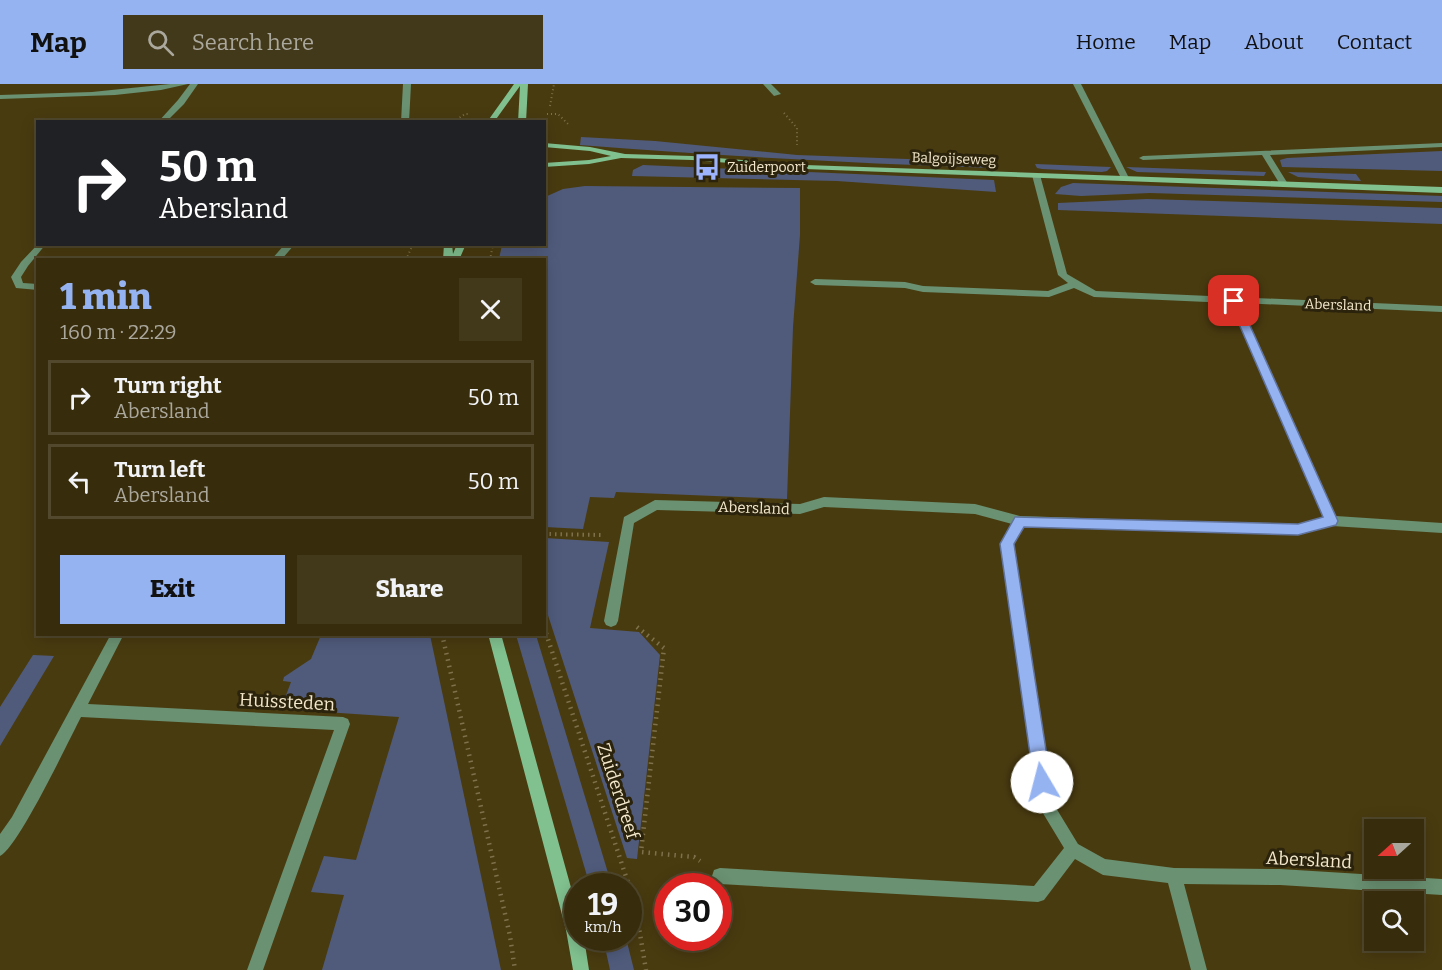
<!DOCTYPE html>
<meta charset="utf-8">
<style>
body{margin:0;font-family:Bitter,serif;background:#42381a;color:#f1f3f6;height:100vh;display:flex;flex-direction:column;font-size:22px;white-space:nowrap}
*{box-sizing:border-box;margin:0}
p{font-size:20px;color:#aaa79d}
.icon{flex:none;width:33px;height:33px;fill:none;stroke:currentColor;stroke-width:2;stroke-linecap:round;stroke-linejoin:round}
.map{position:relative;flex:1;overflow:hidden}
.drawer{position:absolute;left:36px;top:174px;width:510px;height:378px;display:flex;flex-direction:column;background:#372c0c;border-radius:0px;box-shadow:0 3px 15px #0003,0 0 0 2px #51482d}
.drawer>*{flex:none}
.banner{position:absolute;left:36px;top:36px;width:510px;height:126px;border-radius:0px;box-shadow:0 3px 15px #0003,0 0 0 2px #51482d;background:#202124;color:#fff;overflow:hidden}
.needle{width:39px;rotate:249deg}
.tools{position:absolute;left:1364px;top:735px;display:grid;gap:12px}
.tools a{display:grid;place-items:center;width:60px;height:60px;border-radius:0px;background:#372c0c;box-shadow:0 3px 15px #0003,0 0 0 2px #51482d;font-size:30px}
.speed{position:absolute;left:564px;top:789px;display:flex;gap:12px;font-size:30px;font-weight:700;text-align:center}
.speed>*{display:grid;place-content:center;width:78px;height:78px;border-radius:50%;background:#372c0c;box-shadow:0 3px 15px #0003,0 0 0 2px #51482d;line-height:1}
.speed small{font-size:15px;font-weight:400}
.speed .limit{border:9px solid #d22;background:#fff;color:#111}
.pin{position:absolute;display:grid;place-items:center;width:51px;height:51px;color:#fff;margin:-26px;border-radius:12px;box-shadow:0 3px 9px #0006}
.me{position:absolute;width:66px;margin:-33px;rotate:352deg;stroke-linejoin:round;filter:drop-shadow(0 0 4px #0008)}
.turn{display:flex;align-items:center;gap:21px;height:126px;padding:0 24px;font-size:27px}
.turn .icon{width:78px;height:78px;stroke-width:2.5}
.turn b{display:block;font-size:42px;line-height:51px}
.round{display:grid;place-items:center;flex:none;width:63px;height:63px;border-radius:0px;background:#42381a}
.head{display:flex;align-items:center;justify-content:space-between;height:102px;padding:0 24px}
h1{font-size:36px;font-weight:800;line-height:45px;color:#95b2f1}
.action{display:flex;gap:12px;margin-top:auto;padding:12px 24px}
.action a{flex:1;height:69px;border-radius:0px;background:#95b2f1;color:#111;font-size:24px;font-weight:800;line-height:69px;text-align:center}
.action a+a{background:#42381a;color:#f1f3f6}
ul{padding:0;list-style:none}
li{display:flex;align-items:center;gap:18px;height:75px;margin:0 12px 9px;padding:0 12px;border:3px solid #51482d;border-radius:0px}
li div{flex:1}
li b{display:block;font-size:22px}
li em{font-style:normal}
header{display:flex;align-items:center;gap:36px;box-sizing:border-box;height:84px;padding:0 30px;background:#95b2f1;color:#111}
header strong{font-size:28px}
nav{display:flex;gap:33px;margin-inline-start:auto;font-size:21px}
.search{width:420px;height:54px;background:#42381a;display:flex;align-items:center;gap:15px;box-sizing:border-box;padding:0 21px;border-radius:0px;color:#aaa79d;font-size:22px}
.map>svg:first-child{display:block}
.green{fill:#505b7c}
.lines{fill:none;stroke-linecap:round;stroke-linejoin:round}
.path-far2{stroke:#7e714b;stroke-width:2;stroke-dasharray:1 3;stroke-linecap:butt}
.path-far1{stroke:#7e714b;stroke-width:4;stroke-dasharray:1.5 4;stroke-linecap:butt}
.path{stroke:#7e714b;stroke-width:4.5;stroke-dasharray:1.5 5;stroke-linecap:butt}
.lane{fill:#6a9172;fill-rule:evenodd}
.street{fill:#6a9172;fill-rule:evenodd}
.secondary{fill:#81c08f;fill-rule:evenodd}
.route{fill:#95b2f1;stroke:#61749d;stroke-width:1.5}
.labels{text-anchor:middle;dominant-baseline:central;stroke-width:6;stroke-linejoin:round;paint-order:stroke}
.far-street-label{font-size:14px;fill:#f3e8cc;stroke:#2b230c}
.far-poi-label{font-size:14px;fill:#f3e8cc;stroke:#2b230c;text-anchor:start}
.street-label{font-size:15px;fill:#f3e8cc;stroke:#2b230c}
.near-street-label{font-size:18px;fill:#f3e8cc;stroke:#2b230c}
</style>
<header>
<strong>Map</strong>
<div class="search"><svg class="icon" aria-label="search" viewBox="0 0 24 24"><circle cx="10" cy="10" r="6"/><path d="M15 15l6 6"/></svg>Search here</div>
<nav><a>Home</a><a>Map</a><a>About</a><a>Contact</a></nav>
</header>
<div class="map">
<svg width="1442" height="886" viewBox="0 0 1442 886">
<rect width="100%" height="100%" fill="#493b10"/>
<path class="green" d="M581 53 655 57 797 71 990 78 992 84C854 79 717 72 580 61Z
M1442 67V87L1282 83 1280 76 1287 74Z
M1035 80 1111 83 1107 87 1102 88 1042 85 1037 84Z
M643 81 994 96 996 108 837 97 632 92 633 86Z
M1126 83 1266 88 1264 92 1137 88Z
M1288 88 1356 90 1361 97 1298 93Z
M1073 99 1442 112V118L1150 109 1081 112 1055 110 1061 103Z
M585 102 800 104V151L793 243 787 415 616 408 614 414 590 413 583 445 545 443 544 176 499 175 502 161 544 160 545 113 563 105Z
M1147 115 1442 124V140L1058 126V119Z
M545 454 609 458 590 544 639 548 660 571 637 775 627 774 545 522Z
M321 551H430L501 886H322L344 811 311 808 324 772 356 776 399 633 296 626 300 615 285 614 291 598 283 597 284 593 311 575Z
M516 551H536L612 802H590Z
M33 571 54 572 0 662V623Z
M603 854H626L634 886H610Z"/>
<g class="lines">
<path class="path-far2" d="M550 22 554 0
M784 29 797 44V61
M547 30H558L568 40
M453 38 465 30H470
M406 176 413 160
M490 176 493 160"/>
<path class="path-far1" d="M544 450 601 451"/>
<path class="path" d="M544 543 635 820 646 886
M637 543 664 564 641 768 694 773 700 777
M442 550 510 852 515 886"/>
<path class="lane" d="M1073 0H1081L1129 94 1128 96 1121 94Z"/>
<path class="street" d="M170 0H188L161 6 115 11 0 15V11L92 8Z
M190 0H198L184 20 166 38H158L178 16Z
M403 0H411L409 38H401Z
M763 0H771L781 10 774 12Z
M1442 59V63L1270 71 1288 100 1284 102H1281L1262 71 1143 76 1139 74 1143 72Z
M1033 89 1040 91 1067 190 1096 207 1442 222V228L1240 219 1336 432 1442 439V449L1332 442 1298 451 1023 442 1013 460 1053 719 1078 760 1105 775 1174 784 1280 785 1442 795V811L1280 801 1184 800 1207 886H1191L1168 799 1103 791 1075 775 1044 816 1038 818 720 800 714 798 712 792 714 786 720 784 1034 802 1064 764 1038 721 1001 460 1012 440 975 430 824 423 800 430 657 426 634 439 618 537 616 541 611 543 606 541 604 537 624 433 655 416 800 420 824 413 975 420 1020 432 1298 441 1325 434 1230 219 1094 213 1074 204 1049 213 923 208 905 204 815 201 810 198 815 195 905 198 923 202 1048 207 1068 199 1058 191 1032 91Z
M38 160H46L28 182 21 193 23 199 38 200V206L16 204 11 193 21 178Z
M285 160H295L281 176H271Z
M111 550H124L88 620 343 633 348 635 350 640 263 886H247L334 646 81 633C69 656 18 764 0 772V750L12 733Z"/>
<path class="secondary" d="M514 0H528L526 38H518L520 2 494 38H487Z
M544 59 590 63 625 70 692 72 805 81 1442 103V109L805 85 692 76 621 74 589 80 544 83V79L589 76 611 72 590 67 544 63Z
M444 160H452L453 170 457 160H466L459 176H443Z
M488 550H501L578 829V854H584L589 886H573L566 846Z"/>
</g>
<path class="route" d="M1234 213 1239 217 1338 437 1336 441 1298 451 1024 443 1014 460 1051 698 1048 703 1042 706 1036 703 1034 698 1000 460 1015 433 1298 440 1323 433 1229 217Z"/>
<defs>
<symbol id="bus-bare" viewBox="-9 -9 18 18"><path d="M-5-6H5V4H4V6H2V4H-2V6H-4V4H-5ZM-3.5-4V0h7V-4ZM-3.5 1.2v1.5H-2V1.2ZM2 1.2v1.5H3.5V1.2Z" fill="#9db4fd" stroke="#2b230c" stroke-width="2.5" paint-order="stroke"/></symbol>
</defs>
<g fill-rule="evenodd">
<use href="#bus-bare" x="688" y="64" width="38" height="38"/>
</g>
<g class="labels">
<g class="far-street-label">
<text transform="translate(954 75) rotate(2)">Balgoijseweg</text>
<text transform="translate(1338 221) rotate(2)">Abersland</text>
</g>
<g class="far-poi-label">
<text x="727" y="83">Zuiderpoort</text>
</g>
<g class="street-label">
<text transform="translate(754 424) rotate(2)">Abersland</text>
</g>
<g class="near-street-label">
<text transform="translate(287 618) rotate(3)">Huissteden</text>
<text transform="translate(618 707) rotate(72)">Zuiderdreef</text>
<text transform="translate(1309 776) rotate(3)">Abersland</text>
</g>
</g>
</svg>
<div class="tools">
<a><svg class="needle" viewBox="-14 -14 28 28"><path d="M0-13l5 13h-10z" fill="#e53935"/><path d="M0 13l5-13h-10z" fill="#aaa79d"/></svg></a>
<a><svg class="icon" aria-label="search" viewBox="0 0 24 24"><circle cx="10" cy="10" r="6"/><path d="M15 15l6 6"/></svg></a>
</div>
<div class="speed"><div>19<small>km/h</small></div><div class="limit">30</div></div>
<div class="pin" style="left:1234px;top:217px;background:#d93025"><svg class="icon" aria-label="arrive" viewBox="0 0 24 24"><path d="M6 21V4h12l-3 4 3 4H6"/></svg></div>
<svg class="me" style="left:1042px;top:698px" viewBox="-20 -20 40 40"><circle r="19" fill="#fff"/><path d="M0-13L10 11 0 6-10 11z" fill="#95b2f1"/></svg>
<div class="banner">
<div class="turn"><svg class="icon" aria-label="right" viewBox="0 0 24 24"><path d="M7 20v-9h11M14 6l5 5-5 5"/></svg><div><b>50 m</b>Abersland</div></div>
</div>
<section class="drawer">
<div class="head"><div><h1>1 min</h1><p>160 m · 22:29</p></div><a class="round"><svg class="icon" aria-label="close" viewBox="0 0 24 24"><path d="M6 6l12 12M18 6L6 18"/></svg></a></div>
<ul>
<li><svg class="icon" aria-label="right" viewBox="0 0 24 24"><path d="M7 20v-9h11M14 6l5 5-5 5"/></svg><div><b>Turn right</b><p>Abersland</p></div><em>50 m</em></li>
<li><svg class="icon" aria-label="left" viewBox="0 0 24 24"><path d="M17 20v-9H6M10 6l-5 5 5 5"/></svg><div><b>Turn left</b><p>Abersland</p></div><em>50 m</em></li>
</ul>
<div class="action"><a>Exit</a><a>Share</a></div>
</section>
</div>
